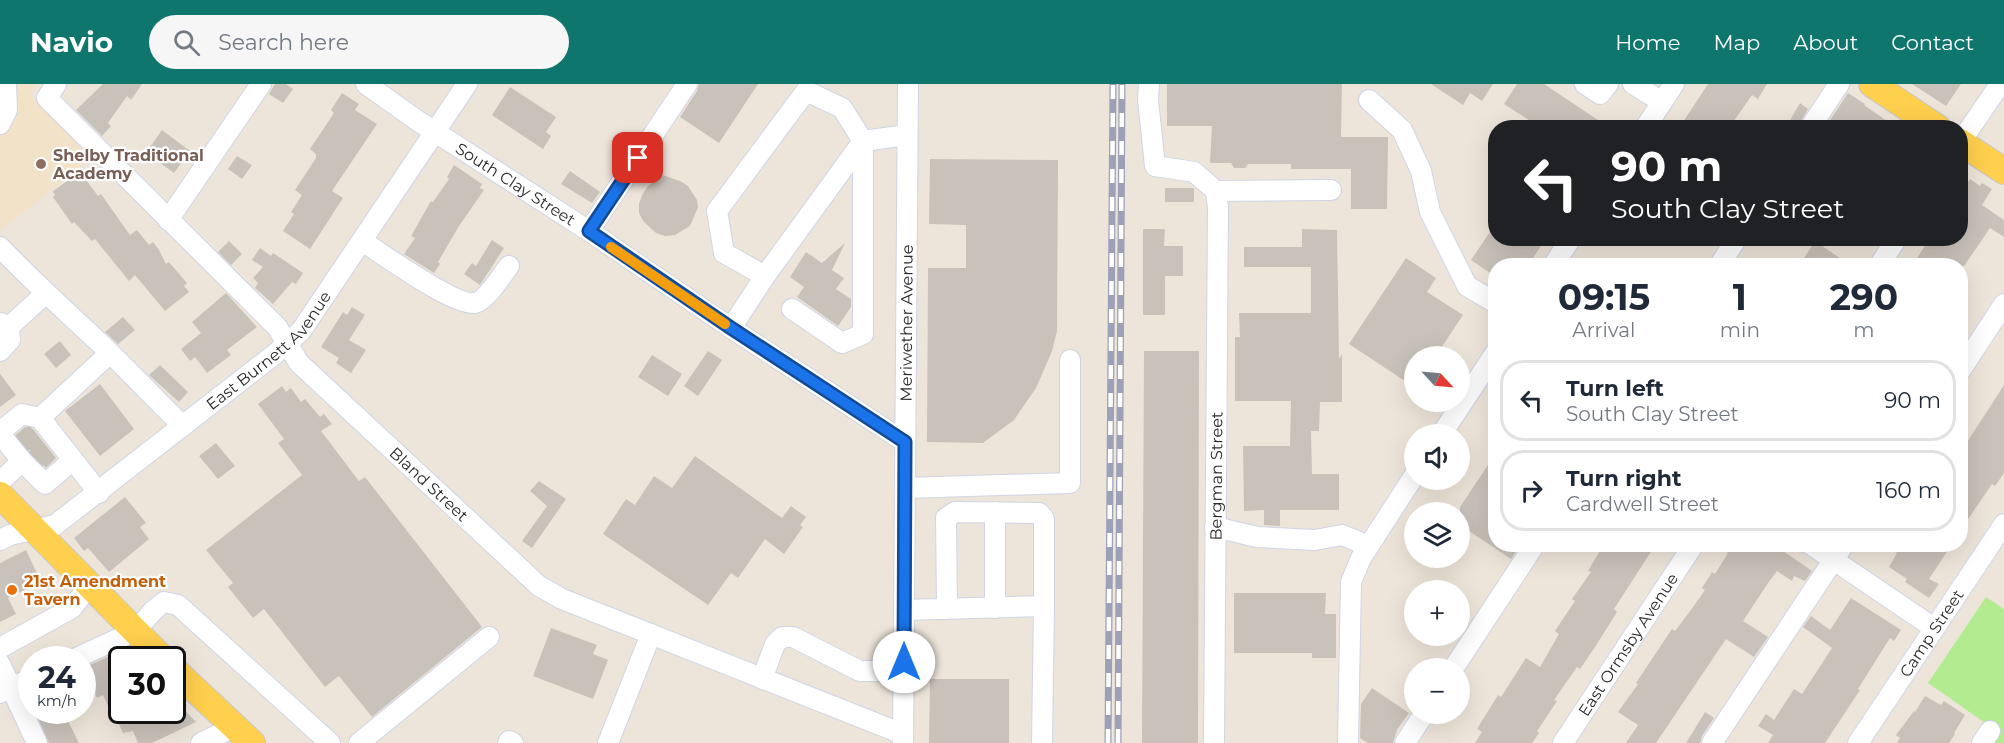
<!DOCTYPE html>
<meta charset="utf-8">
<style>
body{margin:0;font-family:Montserrat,sans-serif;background:#f6f6f7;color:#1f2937;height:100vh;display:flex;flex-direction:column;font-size:22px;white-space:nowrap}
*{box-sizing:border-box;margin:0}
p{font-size:20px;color:#747a83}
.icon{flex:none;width:33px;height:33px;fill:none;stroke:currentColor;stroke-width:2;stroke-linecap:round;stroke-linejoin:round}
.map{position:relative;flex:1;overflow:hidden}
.panel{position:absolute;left:1488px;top:174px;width:480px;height:294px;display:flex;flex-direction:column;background:#fff;border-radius:24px;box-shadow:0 6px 24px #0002}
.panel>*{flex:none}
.guide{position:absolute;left:1488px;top:36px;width:480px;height:126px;border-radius:24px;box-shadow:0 6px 24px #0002;background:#202124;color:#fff;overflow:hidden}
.needle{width:39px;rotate:116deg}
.controls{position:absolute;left:1404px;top:262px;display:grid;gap:12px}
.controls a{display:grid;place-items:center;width:66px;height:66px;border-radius:50%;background:#fff;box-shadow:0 6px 24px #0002;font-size:30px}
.speed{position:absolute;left:18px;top:562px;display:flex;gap:12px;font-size:30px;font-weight:700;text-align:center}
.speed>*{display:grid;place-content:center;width:78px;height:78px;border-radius:50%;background:#fff;box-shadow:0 6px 24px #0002;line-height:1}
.speed small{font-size:15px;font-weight:400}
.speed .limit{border:3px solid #111;border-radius:9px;background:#fff;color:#111}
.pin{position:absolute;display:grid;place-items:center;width:51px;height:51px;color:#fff;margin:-26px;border-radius:12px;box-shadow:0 3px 9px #0006}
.me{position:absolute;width:66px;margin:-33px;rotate:0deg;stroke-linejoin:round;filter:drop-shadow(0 0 4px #0008)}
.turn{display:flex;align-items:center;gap:21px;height:126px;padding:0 24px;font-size:27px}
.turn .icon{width:78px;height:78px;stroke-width:2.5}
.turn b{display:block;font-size:42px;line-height:51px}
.eta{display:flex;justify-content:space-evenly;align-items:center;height:102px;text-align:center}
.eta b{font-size:36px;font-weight:700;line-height:42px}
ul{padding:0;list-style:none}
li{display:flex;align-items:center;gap:18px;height:81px;margin:0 12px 9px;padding:0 12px;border:3px solid #e0e1e3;border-radius:24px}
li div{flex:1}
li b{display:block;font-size:22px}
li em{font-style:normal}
header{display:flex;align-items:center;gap:36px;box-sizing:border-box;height:84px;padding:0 30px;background:#0f766e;color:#fff}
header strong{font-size:28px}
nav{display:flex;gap:33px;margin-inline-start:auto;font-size:21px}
.search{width:420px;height:54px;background:#f6f6f7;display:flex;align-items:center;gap:15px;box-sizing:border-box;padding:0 21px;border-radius:33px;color:#747a83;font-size:22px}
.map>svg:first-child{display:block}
.education{fill:#f2e2c8}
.green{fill:#b3eb90}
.building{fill:#c9c2ba}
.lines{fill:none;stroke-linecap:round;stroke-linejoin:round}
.minor-tunnel{stroke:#c7c0b7;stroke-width:20;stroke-dasharray:20 10;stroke-linecap:butt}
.minor-casing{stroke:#cfd4e5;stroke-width:22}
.major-casing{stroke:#c8c8c8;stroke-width:28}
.minor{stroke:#fff;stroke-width:20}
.major{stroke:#ffcf4e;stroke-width:26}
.rail-casing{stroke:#9ca1b7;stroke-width:7}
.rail{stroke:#fff;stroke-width:4.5;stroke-dasharray:14;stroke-linecap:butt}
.route-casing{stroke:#114b97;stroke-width:15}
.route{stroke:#1a73e8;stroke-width:10}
.slow{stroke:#f59e0b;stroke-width:10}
.education-dot{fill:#8d6e63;stroke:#fff;stroke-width:2}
.food-dot{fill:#e8710a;stroke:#fff;stroke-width:2}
.labels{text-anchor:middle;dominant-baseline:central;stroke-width:4.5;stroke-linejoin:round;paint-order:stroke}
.education-label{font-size:16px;font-weight:bold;fill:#785e54;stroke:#fff;text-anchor:start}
.street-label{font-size:16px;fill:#2a2a2a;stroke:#fff}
.food-label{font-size:16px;font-weight:bold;fill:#c56008;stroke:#fff;text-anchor:start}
</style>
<header>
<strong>Navio</strong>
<div class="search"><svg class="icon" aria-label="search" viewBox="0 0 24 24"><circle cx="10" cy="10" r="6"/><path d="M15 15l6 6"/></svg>Search here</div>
<nav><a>Home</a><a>Map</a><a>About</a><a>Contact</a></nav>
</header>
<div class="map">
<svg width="2004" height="659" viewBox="0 0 2004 659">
<rect width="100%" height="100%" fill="#eee5da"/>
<path class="education" d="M0 0H36L30 10 93 72 0 147Z"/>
<path class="green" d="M1986 513 2004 525V659H1991L1998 648 1928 599Z"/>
<path class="building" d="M103 0H142L131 16 127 12 108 39 111 42 102 52 76 26Z
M275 0H286L293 5 283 19 269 10Z
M699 0H758L719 59 680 33 697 7Z
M1167 0H1342L1341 53H1388L1387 125H1351V85H1291V80H1248L1245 84H1234L1231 79H1210L1212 42H1167Z
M1431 0H1493L1482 17 1470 9 1463 21Z
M1517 0H1544L1610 44H1541L1504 20Z
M1708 0H1767L1758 15 1752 11 1729 44H1679Z
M1912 0H1961L1946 22Z
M510 3 556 33 546 48 551 52 543 65 492 31Z
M342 9 359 20 355 26 377 40 332 107 343 114 310 165 283 147 294 130 291 128 302 111 295 106 316 74V70L310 65 334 29 331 26Z
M1848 9 1865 20 1864 21 1897 44H1825Z
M1800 19 1808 25 1797 44 1789 38Z
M162 46 190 67 174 89 146 69Z
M237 72 252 81 242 95 228 85Z
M930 75 1058 76 1057 247 1052 267 1036 304 1014 336 983 359 927 358 928 184H966V141L929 140Z
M454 81 482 100 480 104 484 106 459 142 438 178 440 180 434 189 404 170 415 154 411 152 431 117 433 118 449 95 447 93Z
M570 87 600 108 592 119 561 100Z
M80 88 98 112 101 110 130 151 137 146 149 161 153 158 159 166 166 180 169 178 187 199 184 202 189 208 165 227 135 191 129 197 95 155 92 157 74 138 72 140 53 113 55 111 53 107Z
M663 91 680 97 688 102 697 116 698 123 690 142 675 151 665 152 656 149 643 137 639 129V120L642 111 648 102Z
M1970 95 1980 102 1982 99 1992 105 1982 121 2004 136V153L1990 144 1964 182H1912L1930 154H1960V111Z
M1165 104H1194V118H1165Z
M1496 139V154H1546L1528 182H1496V193L1471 176Z
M1143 145H1165L1164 162H1183V192H1165V231H1143Z
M1302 145 1337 146 1339 275 1342 270V318H1320L1319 347H1311L1312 390H1339V426H1280V442L1264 441V426L1244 427 1243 362H1290L1291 317H1235V253H1240L1239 229H1311V183H1244V163H1302Z
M492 156 504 164 480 201 464 190 472 179 476 182Z
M229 157 242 170 231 181 218 168Z
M1815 157 1828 166 1851 182H1799Z
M845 159 832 186 844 194 836 205 851 215V223L838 242 797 213 804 203 790 193 806 168 822 179Z
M260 164 271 172 273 169 303 189 296 200 292 198 273 220 255 204 258 199 253 194 263 183 252 176Z
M1406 174 1436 194 1427 208 1463 231 1435 273H1414V303L1349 260Z
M226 209 257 243 227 266 231 271 207 289 195 273 190 277 181 265 201 249 192 238Z
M352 223 365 231 349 256 366 266 351 289 336 279 339 274 321 263 343 228 347 231Z
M123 233 135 246 118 260 105 248Z
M60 257 71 271 56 284 44 270Z
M708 267 722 276 698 312 684 302Z
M1144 267H1199L1198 659H1142Z
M652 271 682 290 668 312 638 293Z
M160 281 188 308 179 318 149 291Z
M0 290 16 311 0 323Z
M100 300 134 345 100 372 65 327Z
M2004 301V389L1995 402 1992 400 1960 447V369Z
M282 302 286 308 291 304 301 318 305 315 320 333 324 330 332 340 321 347 359 397 365 393 482 543 372 633 339 592 325 603 264 525 253 534 228 503 233 499 206 466 302 391 278 359 284 355 258 320Z
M25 343 33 345 56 374 46 384 16 351Z
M216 359 235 382 218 395 199 372Z
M1496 369V460H1520L1511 475 1460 441V423Z
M695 372 782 434 791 422 806 433 800 441 803 443 784 470 765 455 738 494 731 489 708 521 603 450 626 415 635 421 654 392 672 404Z
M539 397 566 415 532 464 522 457 547 422 530 407Z
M125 413 146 439 140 443 149 455 109 488 88 464 84 467 74 454Z
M1604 460H1656L1614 525 1617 528 1595 563 1580 585 1577 583 1554 616 1557 617 1537 647 1539 649 1532 659H1475L1482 648 1477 645 1498 611 1501 613 1526 574 1540 583 1559 550 1555 547 1575 517 1572 515 1591 488 1588 487Z
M1716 460H1773L1812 487 1805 497 1794 492 1792 497 1777 487 1768 499 1743 537 1768 553 1754 573 1726 555 1656 659H1626L1638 641 1618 628 1638 600 1636 599 1672 545 1675 547 1688 530 1705 506 1702 504 1712 488 1715 490 1728 469Z
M1884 460H1952L1929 495 1939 500 1929 514 1905 498 1907 495 1889 483 1897 469Z
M26 466 41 498 8 514 16 530 0 538V479Z
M1234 509H1326L1325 530H1336V574H1312V569H1234Z
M1851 514 1901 546 1894 557 1890 554 1883 565 1858 605 1860 606 1825 659H1768L1773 651 1758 642 1766 630 1774 636 1794 605 1802 610 1832 564 1803 543 1811 532 1830 546Z
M551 544 597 561 593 570 608 576 593 615 533 592Z
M110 572 122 596V627H172V613L196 638 152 659H138L133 647 123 649 112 625 110 626 103 611 97 614 83 584Z
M930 595H1009V659H929Z
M1372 604 1409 629 1397 646 1393 659H1368L1360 654 1361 620Z
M1925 612 1941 621 1944 617 1965 631 1954 649 1955 650 1949 659H1897L1900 654 1896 651 1914 627 1915 628Z
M35 627H63L79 659H49Z
M1705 628 1714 634 1702 652 1700 659H1686Z"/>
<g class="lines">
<path class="minor-tunnel" d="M19 361 37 348
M32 378 49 364"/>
<defs>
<g id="minor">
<path id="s1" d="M56 0 47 14 277 243 299 279 539 502 562 515 903 650"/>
<path id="s2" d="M366 0 418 37 589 147 731 244 905 358"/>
<path d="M1149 0 1148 16 1155 82 1194 88 1216 107 1331 106"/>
<path d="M1585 0 1600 10 1608 0"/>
<path d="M1633 0 1662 18"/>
<path d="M1369 16 1402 46 1421 87 1430 128 1467 202 1496 219"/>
<path d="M0 40 7 26 6 0"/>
<path d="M1645 44 1674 0"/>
<path d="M1810 44 1839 0"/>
<path d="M1960 59 2000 0"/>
<path d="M168 136 261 0"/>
<path d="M589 147 687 0"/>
<path d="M362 157C383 170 453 222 475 219 486 217 502 191 509 182"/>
<path d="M0 163C33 198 69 230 104 263 131 289 156 316 183 342"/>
<path d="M1553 182 1571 154"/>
<path d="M1719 182 1737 154"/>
<path d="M1879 182 1897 154"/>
<path d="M765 192 724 169 717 127 806 7 842 24 863 57V250L842 259 792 225"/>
<path d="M0 239 9 243 10 256 0 267"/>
<path d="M9 243 46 209"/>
<path d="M731 244 765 192 863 57 907 51"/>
<path d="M1960 287 2004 220"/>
<path d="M0 348 22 330 40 334"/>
<path d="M0 350 22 377"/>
<path d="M1441 351 1496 268"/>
<path d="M0 398 22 377 45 400 73 376"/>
<path d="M905 404 1070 399V276"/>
<path d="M99 409 40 334 110 269"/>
<path d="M1215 443 1257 453 1315 456 1342 451 1369 462"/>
<path id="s3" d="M0 456 10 451 55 441 275 270 301 247 467 0"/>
<path d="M1810 460 1934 544"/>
<path d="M995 524V428"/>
<path d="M904 526 1044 522V435L1039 429 955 428 946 434 947 525"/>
<path d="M0 564 72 524 89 502"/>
<path d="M72 576 135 547 154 526 164 518 178 521 330 659"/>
<path d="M0 580 37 659"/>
<path d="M1453 585 1535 460"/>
<path d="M762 595 775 560 782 553H793L860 587H877L904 578"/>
<path d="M0 609 32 594"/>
<path d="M201 659 234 643"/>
<path d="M359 659 489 553"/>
<path d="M508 659 509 657 513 659"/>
<path d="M608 659 651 550"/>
<path id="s4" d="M903 659 908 0"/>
<path d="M1042 659 1044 522"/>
<path id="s5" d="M1214 659 1218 124 1216 107"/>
<path d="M1348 659 1351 498 1361 474 1414 392"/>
<path d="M1405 659 1424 630"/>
<path id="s6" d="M1563 659 1694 460"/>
<path d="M1712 659 1844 460"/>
<path id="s7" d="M1858 659 2004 440"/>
<path d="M1982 659 1990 647"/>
</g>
<path id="major" d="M1872 0 1938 44
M1960 58 2004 87
M0 411 164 576
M172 584 252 659"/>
</defs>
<use href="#minor" class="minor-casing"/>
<use href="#major" class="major-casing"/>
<use href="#minor" class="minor"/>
<use href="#major" class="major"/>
<defs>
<path id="rail" d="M1108 659 1113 0
M1118 659 1122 0"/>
</defs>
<use href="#rail" class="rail-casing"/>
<use href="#rail" class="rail"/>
</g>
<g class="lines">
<defs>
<path id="route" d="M638 74 589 147 731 244 905 358 904 578"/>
</defs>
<use href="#route" class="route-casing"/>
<use href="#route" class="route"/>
<path class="slow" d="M611 163 725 240"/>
</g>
<circle class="education-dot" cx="41" cy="80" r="6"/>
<circle class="food-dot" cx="12" cy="506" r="6"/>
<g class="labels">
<g class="education-label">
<text x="53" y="71">Shelby Traditional<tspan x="53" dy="18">Academy</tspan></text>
</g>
<g class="street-label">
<text stroke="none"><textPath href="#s2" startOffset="180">South Clay Street</textPath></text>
<text stroke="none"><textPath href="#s4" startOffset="420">Meriwether Avenue</textPath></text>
<text stroke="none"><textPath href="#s3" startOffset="334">East Burnett Avenue</textPath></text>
<text stroke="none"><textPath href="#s5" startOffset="267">Bergman Street</textPath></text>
<text stroke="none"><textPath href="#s1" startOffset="561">Bland Street</textPath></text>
<text stroke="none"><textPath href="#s7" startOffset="132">Camp Street</textPath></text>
<text stroke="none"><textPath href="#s6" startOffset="118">East Ormsby Avenue</textPath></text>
</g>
<g class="food-label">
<text x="24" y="497">21st Amendment<tspan x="24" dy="18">Tavern</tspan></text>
</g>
</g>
</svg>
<div class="controls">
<a><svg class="needle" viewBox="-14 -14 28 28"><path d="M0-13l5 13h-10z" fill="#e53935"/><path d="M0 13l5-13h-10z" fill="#747a83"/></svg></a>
<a><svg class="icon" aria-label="sound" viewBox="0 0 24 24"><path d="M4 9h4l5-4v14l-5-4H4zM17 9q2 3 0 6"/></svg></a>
<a><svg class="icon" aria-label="layers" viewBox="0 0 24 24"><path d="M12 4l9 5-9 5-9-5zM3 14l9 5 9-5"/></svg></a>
<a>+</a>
<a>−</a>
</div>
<div class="speed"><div>24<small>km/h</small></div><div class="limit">30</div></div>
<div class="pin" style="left:638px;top:74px;background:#d93025"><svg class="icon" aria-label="arrive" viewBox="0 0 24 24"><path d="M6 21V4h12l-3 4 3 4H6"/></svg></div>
<svg class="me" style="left:904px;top:578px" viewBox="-20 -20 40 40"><circle r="19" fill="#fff"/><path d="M0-13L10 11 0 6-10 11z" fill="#1a73e8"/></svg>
<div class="guide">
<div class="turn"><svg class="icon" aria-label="left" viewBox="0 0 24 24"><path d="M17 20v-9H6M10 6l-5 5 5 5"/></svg><div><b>90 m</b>South Clay Street</div></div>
</div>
<section class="panel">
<div class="eta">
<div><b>09:15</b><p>Arrival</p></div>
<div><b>1</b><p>min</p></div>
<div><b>290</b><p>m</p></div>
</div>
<ul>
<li><svg class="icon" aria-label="left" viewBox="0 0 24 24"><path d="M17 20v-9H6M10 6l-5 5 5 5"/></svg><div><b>Turn left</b><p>South Clay Street</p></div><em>90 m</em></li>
<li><svg class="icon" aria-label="right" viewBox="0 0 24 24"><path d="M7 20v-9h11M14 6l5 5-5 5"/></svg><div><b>Turn right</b><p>Cardwell Street</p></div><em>160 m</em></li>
</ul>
</section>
</div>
